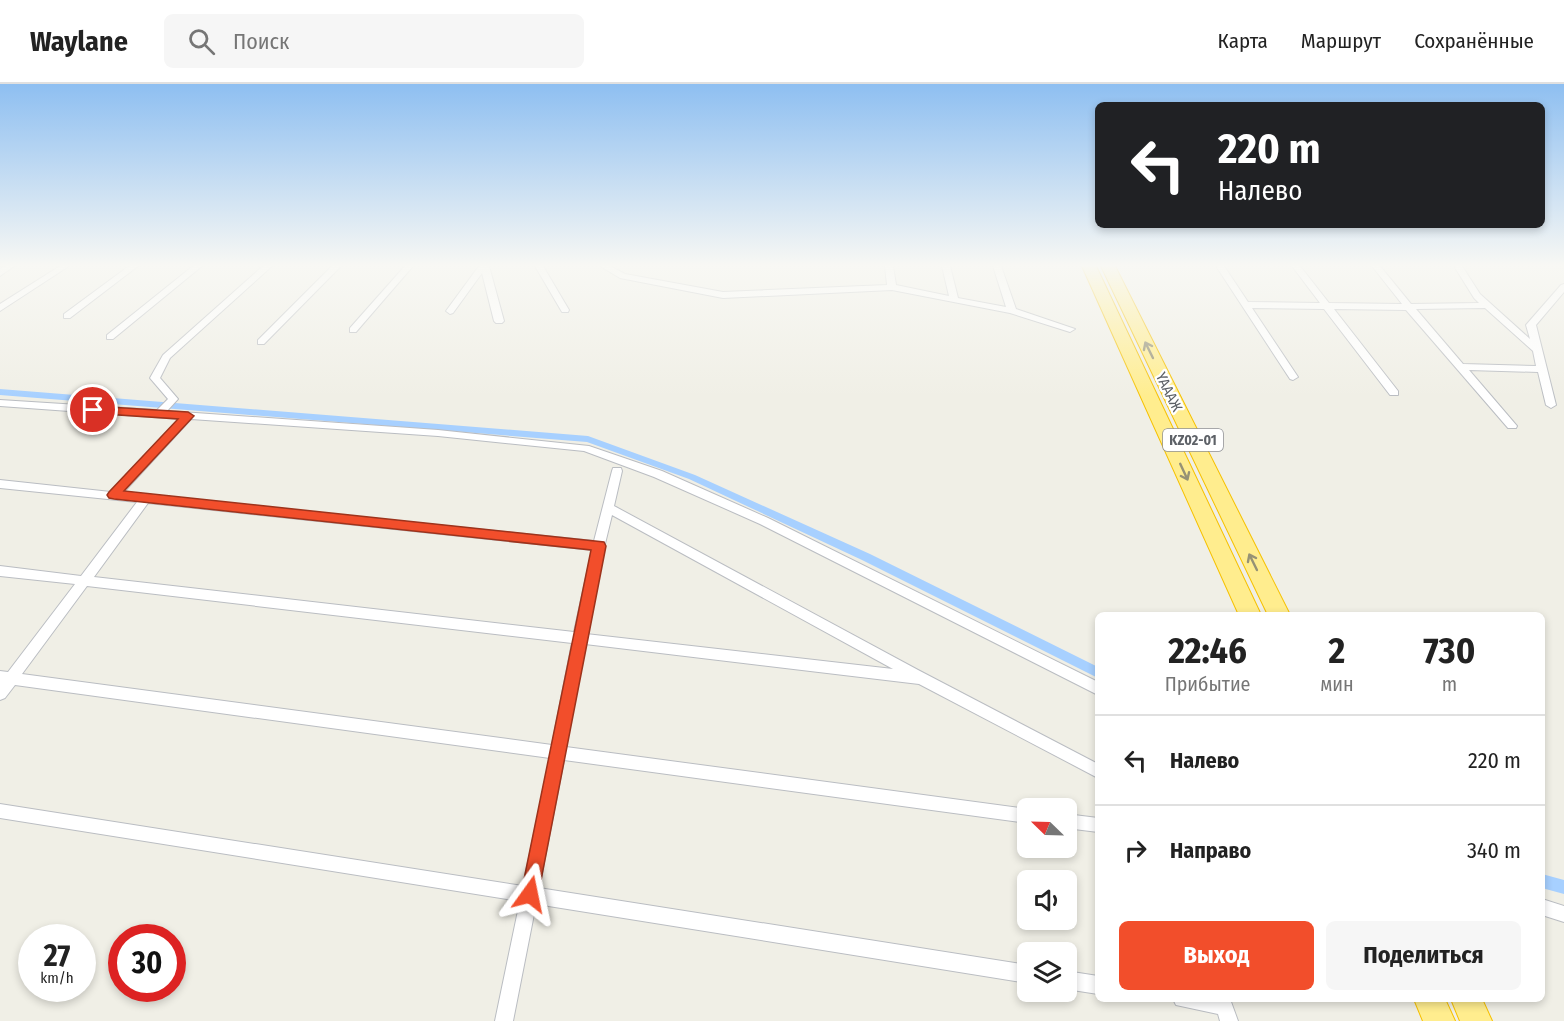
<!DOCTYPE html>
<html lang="ru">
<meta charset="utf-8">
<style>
body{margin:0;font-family:"Fira Sans Condensed",sans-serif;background:#f6f6f6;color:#222;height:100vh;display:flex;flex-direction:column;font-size:22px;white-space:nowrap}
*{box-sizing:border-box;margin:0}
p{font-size:20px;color:#767676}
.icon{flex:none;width:33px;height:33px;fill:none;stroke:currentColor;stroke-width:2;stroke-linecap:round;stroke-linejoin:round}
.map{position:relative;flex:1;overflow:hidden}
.details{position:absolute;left:1095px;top:528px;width:450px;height:390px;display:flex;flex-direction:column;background:#fff;border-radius:9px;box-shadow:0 3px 9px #0003}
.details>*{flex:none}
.hud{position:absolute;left:1095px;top:18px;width:450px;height:126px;border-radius:9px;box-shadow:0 3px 9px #0003;background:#202124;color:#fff;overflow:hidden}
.needle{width:39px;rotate:293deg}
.buttons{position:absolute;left:1017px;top:714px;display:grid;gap:12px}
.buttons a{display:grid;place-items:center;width:60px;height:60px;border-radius:9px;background:#fff;box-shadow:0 3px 9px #0003;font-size:30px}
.speed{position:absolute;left:18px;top:840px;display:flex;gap:12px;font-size:30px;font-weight:700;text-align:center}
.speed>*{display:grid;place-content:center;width:78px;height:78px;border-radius:50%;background:#fff;box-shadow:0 3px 9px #0003;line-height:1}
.speed small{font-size:15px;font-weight:400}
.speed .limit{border:9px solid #d22;background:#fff;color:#111}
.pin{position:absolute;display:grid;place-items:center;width:51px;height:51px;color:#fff;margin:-26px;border:3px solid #fff;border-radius:50%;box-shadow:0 2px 6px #0007}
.me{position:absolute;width:66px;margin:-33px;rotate:12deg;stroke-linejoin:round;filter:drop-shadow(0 0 4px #0008)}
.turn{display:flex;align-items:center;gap:21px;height:126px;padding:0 24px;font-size:27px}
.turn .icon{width:78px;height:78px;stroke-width:2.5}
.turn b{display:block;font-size:42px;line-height:51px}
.eta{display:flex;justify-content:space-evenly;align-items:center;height:102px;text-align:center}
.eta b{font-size:36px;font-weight:700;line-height:42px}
.cta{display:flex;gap:12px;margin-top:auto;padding:12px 24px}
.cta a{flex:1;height:69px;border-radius:9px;background:#f24e2b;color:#fff;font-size:24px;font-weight:700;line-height:69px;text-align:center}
.cta a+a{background:#f6f6f6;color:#222}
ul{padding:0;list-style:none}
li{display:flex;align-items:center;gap:18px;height:90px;padding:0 24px;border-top:2px solid #e0e0e0}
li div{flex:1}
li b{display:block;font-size:22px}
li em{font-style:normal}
header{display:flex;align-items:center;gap:36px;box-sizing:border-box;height:84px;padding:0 30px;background:#fff;border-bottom:2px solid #e0e0e0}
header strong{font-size:28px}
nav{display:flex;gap:33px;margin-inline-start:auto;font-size:21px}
.search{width:420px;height:54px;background:#f6f6f6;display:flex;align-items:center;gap:15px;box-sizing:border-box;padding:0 21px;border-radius:9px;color:#767676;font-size:22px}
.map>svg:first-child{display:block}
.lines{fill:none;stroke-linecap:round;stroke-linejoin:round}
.canal{fill:#a7d0ff;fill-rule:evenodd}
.minor-casing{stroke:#babdc2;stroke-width:2}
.motorway-casing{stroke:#f6c100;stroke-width:2}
.minor{fill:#fff;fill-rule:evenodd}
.motorway{fill:#ffed8e;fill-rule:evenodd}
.oneway{stroke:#969275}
.route{fill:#f24e2b;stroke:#9d331c;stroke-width:1.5}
.labels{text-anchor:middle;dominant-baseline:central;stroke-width:4.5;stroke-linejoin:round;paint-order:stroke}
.shield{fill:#fff;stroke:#8e9095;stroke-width:1.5}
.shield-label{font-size:14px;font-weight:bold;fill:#5d6167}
.street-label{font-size:15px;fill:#5d6167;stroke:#fff}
</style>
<header>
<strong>Waylane</strong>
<div class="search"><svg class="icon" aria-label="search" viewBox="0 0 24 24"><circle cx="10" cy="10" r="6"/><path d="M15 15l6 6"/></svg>Поиск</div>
<nav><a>Карта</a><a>Маршрут</a><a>Сохранённые</a></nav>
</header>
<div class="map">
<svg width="1564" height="937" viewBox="0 0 1564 937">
<rect width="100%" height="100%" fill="#f0efe6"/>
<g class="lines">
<path class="canal" d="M0 305 588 352 695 391 870 470 1098 583V594L862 476 689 395 587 358 0 311Z
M1542 790 1564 796V810L1542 804Z"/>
<defs>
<path id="minor" d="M5 182H14L0 192V185Z
M60 182H69L0 227V220Z
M129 182H138L70 234H64V230Z
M193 182H202L113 255H107V251Z
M263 182H272L170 274 160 294 178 315 167 327 438 346 589 362 662 387 768 434 1098 598V611L760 440 654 393 584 367 438 352 191 335 123 409 594 457 612 387 613 384H621L622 387 614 422 918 586 1098 680V694L919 600 585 560 566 663 1028 725V739L564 676 539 804 1028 881V899L536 820 513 937H495L520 817 0 734V720L523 802 550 674 15 601 5 614 0 616V587L8 588 75 500 0 492V482L81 492 137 418 0 404V396L111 408 180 335 0 322V316L157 326 168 315 150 294 163 271ZM148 419 592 466 574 548 94 493ZM612 431 893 585 586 550 595 501ZM87 502 572 559 552 661 22 590Z
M332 182H341L264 260H258V256Z
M405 182H413L356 248H350V244Z
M479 182H489L504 237 502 239H496L494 237 482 189 453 229 450 230 446 227Z
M535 182H543L569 226 568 228H562Z
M600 182H610L625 190 723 208 887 201 885 182H893L896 201 949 212 942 182H950L958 214 1006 223 993 182H1001L1016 225 1075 245 1070 248 1010 229 892 206 723 214 620 194Z
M1216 182H1224L1248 218 1320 219 1292 182H1300L1329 219 1402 220 1372 182H1380L1411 220 1479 219 1474 214 1454 182H1462L1480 210 1530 255 1526 241 1561 201 1564 200V208L1536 241 1556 321 1551 324 1546 321 1538 288 1469 286 1517 342 1516 344H1508L1406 226 1334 225 1398 307V311H1390L1324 225 1252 224 1298 293 1293 296 1290 295ZM1485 224 1533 267 1536 282 1463 280 1416 225Z
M1066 730 1098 734V748L1066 744Z
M1542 815 1564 822V838L1542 831Z
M1066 887 1098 892V910L1066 905Z
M1173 915H1230L1238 937H1220L1218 930 1176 921Z"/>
<path id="motorway" d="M1082 182H1096L1261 531H1239Z
M1101 182H1115L1290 531H1268Z
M1414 915H1445L1455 937H1423Z
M1451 915H1482L1492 937H1460Z"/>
</defs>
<use href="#minor" class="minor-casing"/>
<use href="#motorway" class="motorway-casing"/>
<use href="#minor" class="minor"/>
<use href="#motorway" class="motorway"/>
</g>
<defs><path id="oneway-shaft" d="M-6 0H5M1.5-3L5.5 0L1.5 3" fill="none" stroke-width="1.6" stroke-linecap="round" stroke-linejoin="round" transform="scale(1.5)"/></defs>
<g class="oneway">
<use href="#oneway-shaft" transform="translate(1149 266) rotate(-116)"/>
<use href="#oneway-shaft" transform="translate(1184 388) rotate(65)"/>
<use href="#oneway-shaft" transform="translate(1253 478) rotate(-116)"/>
</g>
<linearGradient id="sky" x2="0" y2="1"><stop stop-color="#8ebff1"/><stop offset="0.58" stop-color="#f8f8f4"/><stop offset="1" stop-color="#f8f8f4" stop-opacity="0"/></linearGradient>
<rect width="1564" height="313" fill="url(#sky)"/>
<path class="route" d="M93 322 188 328 194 332 124 407 604 458 606 462 537 817 530 819 524 817 521 810 591 466 114 415 109 414 107 411 109 408 178 335 89 329V323Z"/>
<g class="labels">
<rect class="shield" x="1163" y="345" width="60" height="22" rx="4.5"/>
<g class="shield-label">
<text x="1193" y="356">KZ02-01</text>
</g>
<g class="street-label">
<text transform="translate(1169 308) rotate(64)">ҮАААЖ</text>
</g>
</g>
</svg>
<div class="buttons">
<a><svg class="needle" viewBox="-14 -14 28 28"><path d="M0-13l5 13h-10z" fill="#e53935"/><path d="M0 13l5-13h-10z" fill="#767676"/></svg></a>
<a><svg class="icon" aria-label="sound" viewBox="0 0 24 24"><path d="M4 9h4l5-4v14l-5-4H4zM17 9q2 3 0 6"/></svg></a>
<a><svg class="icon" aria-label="layers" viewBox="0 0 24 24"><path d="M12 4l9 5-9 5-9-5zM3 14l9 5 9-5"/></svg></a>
</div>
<div class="speed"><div>27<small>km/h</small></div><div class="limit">30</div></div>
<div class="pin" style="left:93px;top:326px;background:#d93025"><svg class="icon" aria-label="arrive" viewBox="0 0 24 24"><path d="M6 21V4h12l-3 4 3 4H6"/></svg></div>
<svg class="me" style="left:530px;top:810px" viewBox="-20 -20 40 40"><path d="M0-17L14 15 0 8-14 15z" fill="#f24e2b" stroke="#fff" stroke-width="4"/></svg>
<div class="hud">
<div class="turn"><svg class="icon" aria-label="left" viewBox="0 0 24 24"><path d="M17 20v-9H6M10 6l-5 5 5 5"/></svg><div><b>220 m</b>Налево</div></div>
</div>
<section class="details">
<div class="eta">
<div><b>22:46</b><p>Прибытие</p></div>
<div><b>2</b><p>мин</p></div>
<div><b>730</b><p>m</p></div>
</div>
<ul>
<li><svg class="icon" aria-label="left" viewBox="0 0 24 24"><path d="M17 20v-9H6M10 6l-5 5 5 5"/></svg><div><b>Налево</b></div><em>220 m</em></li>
<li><svg class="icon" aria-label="right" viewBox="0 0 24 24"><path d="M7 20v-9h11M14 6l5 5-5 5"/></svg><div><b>Направо</b></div><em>340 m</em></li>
</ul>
<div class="cta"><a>Выход</a><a>Поделиться</a></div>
</section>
</div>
